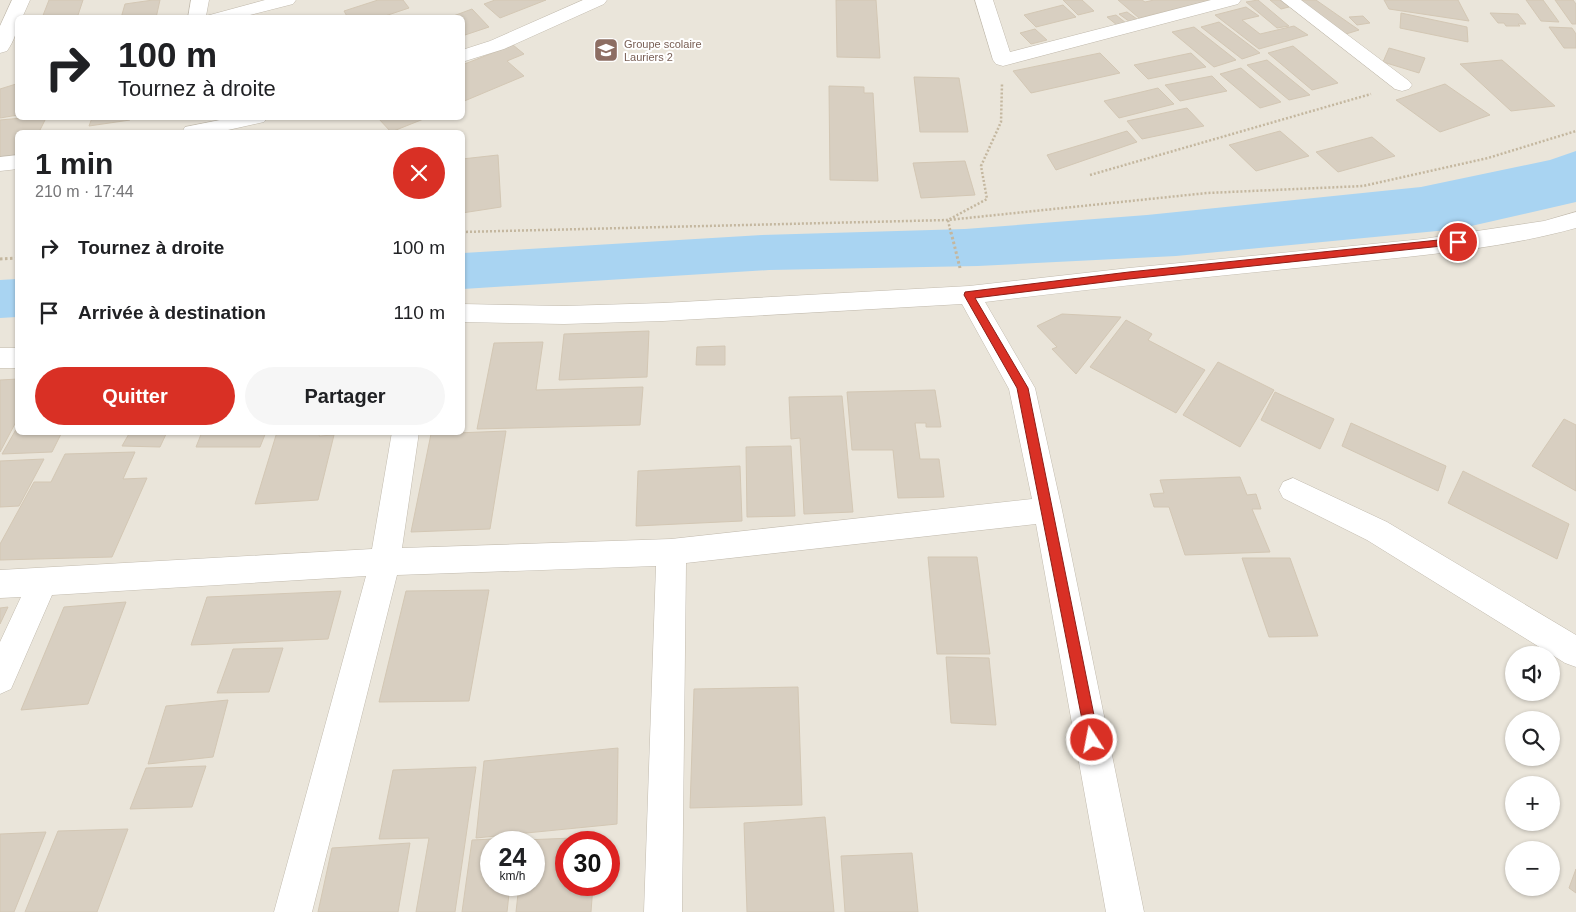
<!DOCTYPE html>
<html lang="fr">
<meta charset="utf-8">
<style>
body{margin:0;font-family:Helvetica,sans-serif;background:#f6f6f6;color:#202124;height:100vh;display:flex;flex-direction:column;font-size:19px;white-space:nowrap}
*{box-sizing:border-box;margin:0}
p{font-size:16px;color:#757577}
.icon{flex:none;width:28px;height:28px;fill:none;stroke:currentColor;stroke-width:2;stroke-linecap:round;stroke-linejoin:round}
.map{position:relative;flex:1;overflow:hidden}
.drawer{position:absolute;left:15px;top:130px;width:450px;height:305px;display:flex;flex-direction:column;background:#fff;border-radius:8px;box-shadow:0 1px 4px #0004}
.drawer>*{flex:none}
.hud{position:absolute;left:15px;top:15px;width:450px;height:105px;border-radius:8px;box-shadow:0 1px 4px #0004;background:#fff;color:#202124;overflow:hidden}
.controls{position:absolute;left:1505px;top:646px;display:grid;gap:10px}
.controls a{display:grid;place-items:center;width:55px;height:55px;border-radius:50%;background:#fff;box-shadow:0 1px 4px #0004;font-size:25px}
.speed{position:absolute;left:480px;top:831px;display:flex;gap:10px;font-size:25px;font-weight:700;text-align:center}
.speed>*{display:grid;place-content:center;width:65px;height:65px;border-radius:50%;background:#fff;box-shadow:0 1px 4px #0004;line-height:1}
.speed small{font-size:12px;font-weight:400}
.speed .limit{border:8px solid #d22;background:#fff;color:#111}
.pin{position:absolute;display:grid;place-items:center;width:42px;height:42px;color:#fff;margin:-21px;border:2px solid #fff;border-radius:50%;box-shadow:0 1px 5px #0007}
.me{position:absolute;width:55px;margin:-28px;rotate:349deg;stroke-linejoin:round;filter:drop-shadow(0 0 4px #0008)}
.turn{display:flex;align-items:center;gap:18px;height:105px;padding:0 20px;font-size:22px}
.turn .icon{width:65px;height:65px;stroke-width:2.5}
.turn b{display:block;font-size:35px;line-height:42px}
.round{display:grid;place-items:center;flex:none;width:52px;height:52px;border-radius:26px;background:#f6f6f6}
.overview{display:flex;align-items:center;justify-content:space-between;height:85px;padding:0 20px}
h1{font-size:30px;font-weight:700;line-height:38px}
.cta{display:flex;gap:10px;margin-top:auto;padding:10px 20px}
.cta a{flex:1;height:58px;border-radius:30px;background:#d93025;color:#fff;font-size:20px;font-weight:700;line-height:58px;text-align:center}
.cta a+a{background:#f6f6f6;color:#202124}
ul{padding:0;list-style:none}
li{display:flex;align-items:center;gap:15px;height:65px;padding:0 20px}
li div{flex:1}
li b{display:block;font-size:19px}
li em{font-style:normal}
.map>svg:first-child{display:block}
.residential{fill:#eae5da;fill-rule:evenodd}
.water{fill:#a9d4f2}
.building{fill:#d8cfc1;stroke:#d3c7b4}
.lines{fill:none;stroke-linecap:round;stroke-linejoin:round}
.minor-casing{stroke:#c2bbae;stroke-width:1}
.path-far1{stroke:#c4b79f;stroke-width:2.5;stroke-dasharray:2 2;stroke-linecap:butt}
.path{stroke:#c4b79f;stroke-width:3;stroke-dasharray:2.5 2.5;stroke-linecap:butt}
.minor{fill:#fff;fill-rule:evenodd}
.route{fill:#d93025;stroke:#8d1f18}
.labels{text-anchor:middle;dominant-baseline:central;stroke-width:4;stroke-linejoin:round;paint-order:stroke}
.far-education-label{font-size:11px;fill:#785e54;stroke:#fff;text-anchor:start}
</style>
<div class="map">
<svg width="1576" height="912" viewBox="0 0 1576 912">
<rect width="100%" height="100%" fill="#f6f3ec"/>
<path class="residential" d="M0 0H1576V912H0ZM18 18H462V118H18ZM18 132H462V432H18ZM1514 655H1551V692H1514ZM1514 720H1551V758H1514ZM1514 785H1551V822H1514ZM491 842H534V885H491ZM566 842H609V885H566ZM1514 850H1551V888H1514Z"/>
<path class="water" d="M1576 151V202L1458 229 1176 256 978 266 769 270 463 289V253L762 235 965 229 1147 215 1421 187 1550 160Z
M17 279V317L0 318V280Z"/>
<path class="building" d="M49 0H83L77 18H42Z
M153 0H160L156 18H121L125 4Z
M378 0H403L409 8 379 18H348L344 11Z
M495 0H546L500 18 484 4Z
M836 0H876L880 58 837 57Z
M1063 0H1082L1094 11 1078 15Z
M1118 0H1142L1145 2 1154 0H1211L1139 18Z
M1258 0 1289 26 1277 28 1246 2Z
M1270 0H1280L1289 7 1281 9Z
M1300 0H1316L1359 30 1346 34Z
M1384 0H1458L1469 21 1389 9Z
M1526 0H1543L1559 22 1541 21Z
M1555 0H1573L1576 4V24H1572Z
M1063 5 1076 17 1036 27 1024 15Z
M1246 7 1259 16 1242 20 1260 34 1294 26 1308 35 1259 49 1215 15Z
M472 9 489 27 462 36V18H448Z
M1127 12 1137 19 1130 22 1119 14Z
M1401 13 1467 27 1468 42 1400 28Z
M1490 13 1518 14 1526 24H1518L1520 26H1506L1504 23H1498Z
M1116 15 1126 23 1117 25 1107 17Z
M1363 16 1370 23 1357 25 1349 17Z
M1219 22 1260 53 1242 59 1201 27Z
M1194 27 1236 60 1214 67 1172 32Z
M1549 27 1572 28 1576 34V48H1564Z
M1035 29 1047 40 1031 44 1020 33Z
M513 45 524 54 507 61 524 76 462 102V65Z
M1293 46 1338 83 1312 90 1268 53Z
M1389 48 1425 58 1419 73 1383 62Z
M1100 53 1120 73 1031 93 1013 71Z
M1191 53 1206 67 1148 79 1134 65Z
M1267 60 1310 95 1289 100 1247 65Z
M1502 60 1555 106 1511 111 1460 64Z
M1241 68 1281 102 1260 108 1220 74Z
M1212 76 1227 91 1180 101 1165 85Z
M914 77 959 78 968 132H920Z
M18 82V115L0 118V89L16 84Z
M1445 84 1490 115 1440 132 1396 100Z
M829 86 864 87V93H873L878 181 830 180Z
M1158 88 1174 104 1119 118 1104 101Z
M1187 108 1204 126 1142 139 1127 121Z
M22 118H46L39 132H18V156L0 158V120Z
M92 118H131L130 120 89 126Z
M378 118H426L391 132Z
M1127 131 1137 142 1056 170 1047 155Z
M1280 131 1309 156 1256 171 1229 145Z
M1372 137 1395 156 1338 172 1316 152Z
M498 155 501 207 462 213V159Z
M965 161 975 195 921 198 913 163Z
M1062 314 1121 317 1076 374 1052 349 1057 347 1037 326Z
M1126 320 1152 334 1148 340 1205 370 1176 413 1090 367Z
M649 331 647 377 559 380 564 334Z
M543 342 536 390 643 387 640 425 477 429 494 343Z
M725 346V365H696L697 347Z
M1218 362 1274 390 1240 447 1183 415Z
M18 379V418L0 452V380Z
M935 390 941 427H926V423H915L920 459H939L944 497 898 498 893 450H852L847 392Z
M1275 392 1334 419 1320 449 1261 420Z
M842 396 853 512 804 514 800 438 791 439 789 397Z
M1564 419 1576 425V491L1532 466Z
M1351 423 1446 466 1438 491 1342 446Z
M18 426V432H62L52 452 2 454Z
M506 431 490 529 411 532 431 434Z
M130 432H167L160 447 122 446Z
M202 432H266L260 447H196Z
M277 432H320L319 436 334 435 318 500 255 504Z
M791 446 795 516 747 517 746 447Z
M135 452 123 479 147 478 112 557 0 560V544L34 482H51L65 454Z
M44 459 19 506 0 507V461Z
M740 466 742 521 636 526 638 471Z
M1463 471 1569 524 1557 559 1448 503Z
M1240 477 1247 495 1256 494 1261 509H1252L1270 552 1185 555 1169 507H1154L1150 494 1164 493 1160 480Z
M928 557H977L990 654H937Z
M1242 558H1290L1318 636 1269 637Z
M489 590 469 701 379 702 406 591Z
M341 591 328 639 191 645 207 597Z
M126 602 88 704 21 710 64 607Z
M8 607 0 624V608Z
M283 648 269 692 217 693 233 649Z
M946 657 989 658 996 725 951 723Z
M798 687 802 805 690 808 694 689Z
M228 700 213 757 148 764 166 706Z
M618 748 617 824 476 838 484 761Z
M206 766 192 807 130 809 146 768Z
M476 767 455 912H416L429 838 379 839 393 770Z
M825 817 834 912H747L744 823Z
M128 829 97 912H25L58 831Z
M46 832 14 912H0V834Z
M597 837 596 842H566V885H593L591 912H516L519 885H534V842H524V840Z
M515 838V842H491V885H510L507 912H462L472 840Z
M410 843 398 912H318L332 848Z
M912 853 918 912H845L841 856Z
M1576 869V893L1569 888Z"/>
<g class="lines">
<defs>
<path id="minor" d="M12 0H30L22 18H18C18 30 14 41 7 51L0 53V26Z
M191 0H209L206 16 265 0H296L293 4 238 18H188Z
M583 0H607L604 4 504 49 462 62V50L490 41Z
M975 0H993L1010 52 1211 0H1241L1238 4 1003 66 996 64 993 60Z
M1281 0H1301L1409 81 1412 85 1409 89 1402 91 1395 89Z
M230 118H267L264 122 219 132H182L185 127Z
M18 155V169L0 171V157Z
M1576 212V228C1493 251 1403 257 1317 266 1206 277 1096 288 985 302L1035 388 1062 510 1144 912H1106L1036 524 686 563 682 912H644L656 566 397 575 312 912H274L366 576 52 595 11 689 0 694V642L21 597 0 598V570L372 549 392 432H419L402 548 671 539 1032 499 1009 389 962 304 663 321 564 324 462 322V304L564 306 663 303 969 286 1129 268 1423 239 1544 221Z
M0 348H18V368H0Z
M1293 478 1387 522 1576 635V667L1565 663 1367 540 1283 498 1279 490 1283 482Z"/>
</defs>
<use href="#minor" class="minor-casing"/>
<path class="path-far1" d="M1090 175 1371 94
M462 232 948 220 1207 193 1363 186 1488 158 1576 131
M951 234 948 220 987 199 981 166 1001 122 1002 84"/>
<path class="path" d="M951 232 960 268
M0 259 18 258"/>
<use href="#minor" class="minor"/>
</g>
<path class="route" d="M1458 238 1462 242 1461 244 1129 279 975 298 1028 388 1099 740 1097 745 1092 747 1087 745 1017 388 964 295 965 292 1129 272Z"/>
<defs>
<symbol id="school-square" viewBox="-11 -11 22 22"><rect x="-9" y="-9" width="18" height="18" rx="4" fill="#8d6e63" stroke="#fff"/><path d="M0-5L7-2L0 1L-7-2ZM-4 1L0 2.5L4 1V4Q0 6-4 4Z" fill="#fff"/></symbol>
</defs>
<g fill-rule="evenodd">
<use href="#school-square" x="592" y="36" width="28" height="28"/>
</g>
<g class="labels">
<g class="far-education-label">
<text x="624" y="44">Groupe scolaire<tspan x="624" dy="13">Lauriers 2</tspan></text>
</g>
</g>
</svg>
<div class="controls">
<a><svg class="icon" aria-label="sound" viewBox="0 0 24 24"><path d="M4 9h4l5-4v14l-5-4H4zM17 9q2 3 0 6"/></svg></a>
<a><svg class="icon" aria-label="search" viewBox="0 0 24 24"><circle cx="10" cy="10" r="6"/><path d="M15 15l6 6"/></svg></a>
<a>+</a>
<a>−</a>
</div>
<div class="speed"><div>24<small>km/h</small></div><div class="limit">30</div></div>
<div class="pin" style="left:1458px;top:242px;background:#d93025"><svg class="icon" aria-label="arrive" viewBox="0 0 24 24"><path d="M6 21V4h12l-3 4 3 4H6"/></svg></div>
<svg class="me" style="left:1092px;top:740px" viewBox="-20 -20 40 40"><circle r="17" fill="#d93025" stroke="#fff" stroke-width="3"/><path d="M0-11L8 9 0 5-8 9z" fill="#fff"/></svg>
<div class="hud">
<div class="turn"><svg class="icon" aria-label="right" viewBox="0 0 24 24"><path d="M7 20v-9h11M14 6l5 5-5 5"/></svg><div><b>100 m</b>Tournez à droite</div></div>
</div>
<section class="drawer">
<div class="overview"><div><h1>1 min</h1><p>210 m · 17:44</p></div><a class="round" style="background:#d93025;color:#fff"><svg class="icon" aria-label="close" viewBox="0 0 24 24"><path d="M6 6l12 12M18 6L6 18"/></svg></a></div>
<ul>
<li><svg class="icon" aria-label="right" viewBox="0 0 24 24"><path d="M7 20v-9h11M14 6l5 5-5 5"/></svg><div><b>Tournez à droite</b></div><em>100 m</em></li>
<li><svg class="icon" aria-label="arrive" viewBox="0 0 24 24"><path d="M6 21V4h12l-3 4 3 4H6"/></svg><div><b>Arrivée à destination</b></div><em>110 m</em></li>
</ul>
<div class="cta"><a>Quitter</a><a>Partager</a></div>
</section>
</div>
